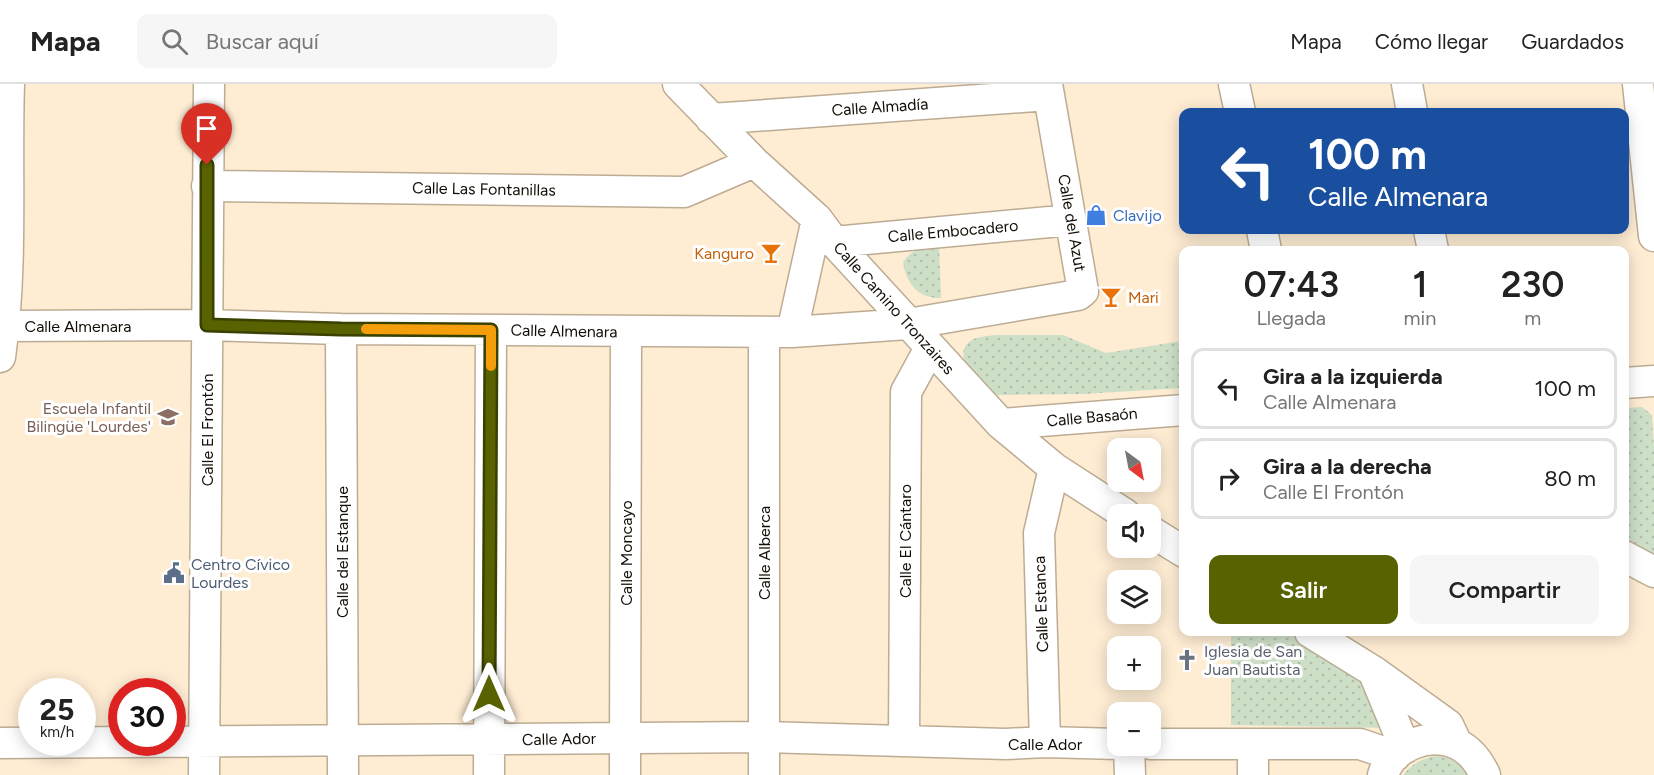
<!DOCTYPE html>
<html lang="es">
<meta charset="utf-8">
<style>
body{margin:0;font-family:Figtree,sans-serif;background:#f6f6f6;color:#222;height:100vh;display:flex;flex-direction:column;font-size:22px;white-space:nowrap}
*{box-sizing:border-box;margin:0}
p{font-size:20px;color:#767676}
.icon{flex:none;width:33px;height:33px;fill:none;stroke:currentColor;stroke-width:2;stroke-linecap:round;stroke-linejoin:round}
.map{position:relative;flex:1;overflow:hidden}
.panel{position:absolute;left:1179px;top:162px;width:450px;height:390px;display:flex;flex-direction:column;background:#fff;border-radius:12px;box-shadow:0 3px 15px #0003}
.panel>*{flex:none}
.guide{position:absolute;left:1179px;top:24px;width:450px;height:126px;border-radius:12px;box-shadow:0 3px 15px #0003;background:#1a4fa0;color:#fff;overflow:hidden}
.needle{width:39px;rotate:148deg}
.buttons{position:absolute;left:1107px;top:354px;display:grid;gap:12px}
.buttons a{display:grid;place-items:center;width:54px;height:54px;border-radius:12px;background:#fff;box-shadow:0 3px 15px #0003;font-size:30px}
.speed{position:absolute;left:18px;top:594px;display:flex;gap:12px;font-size:30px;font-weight:700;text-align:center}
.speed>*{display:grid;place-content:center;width:78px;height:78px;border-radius:50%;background:#fff;box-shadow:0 3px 15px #0003;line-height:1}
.speed small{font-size:15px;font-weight:400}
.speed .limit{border:9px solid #d22;background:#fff;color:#111}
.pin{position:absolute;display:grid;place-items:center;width:51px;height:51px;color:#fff;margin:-62px -26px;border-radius:50% 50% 50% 0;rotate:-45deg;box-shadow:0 0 6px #0007}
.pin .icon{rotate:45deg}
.me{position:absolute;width:66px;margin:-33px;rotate:0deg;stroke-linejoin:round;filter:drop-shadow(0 0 4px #0008)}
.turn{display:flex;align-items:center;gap:21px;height:126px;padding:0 30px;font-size:27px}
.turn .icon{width:78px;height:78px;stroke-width:2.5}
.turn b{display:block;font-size:42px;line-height:51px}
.eta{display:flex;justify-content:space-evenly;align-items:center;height:102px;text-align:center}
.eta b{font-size:36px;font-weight:600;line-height:42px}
.action{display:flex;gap:12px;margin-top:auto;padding:12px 30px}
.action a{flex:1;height:69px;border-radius:12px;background:#596200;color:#fff;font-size:24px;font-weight:600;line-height:69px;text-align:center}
.action a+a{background:#f6f6f6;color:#222}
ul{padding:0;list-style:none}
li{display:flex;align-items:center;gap:18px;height:81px;margin:0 12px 9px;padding:0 18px;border:3px solid #e0e0e0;border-radius:12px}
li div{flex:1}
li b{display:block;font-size:22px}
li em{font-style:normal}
header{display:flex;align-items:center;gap:36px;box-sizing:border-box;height:84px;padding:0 30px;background:#fff;border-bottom:2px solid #e0e0e0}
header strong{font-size:28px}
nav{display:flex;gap:33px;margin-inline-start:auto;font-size:21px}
.search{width:420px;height:54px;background:#f6f6f6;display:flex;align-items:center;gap:15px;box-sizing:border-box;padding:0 21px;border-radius:12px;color:#767676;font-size:22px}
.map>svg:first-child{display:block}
.grass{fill:url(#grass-dots)}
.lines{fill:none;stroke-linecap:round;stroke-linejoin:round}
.minor-casing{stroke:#bdac94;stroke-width:33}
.minor{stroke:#fff;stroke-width:30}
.route-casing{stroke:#3a4000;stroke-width:15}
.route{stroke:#596200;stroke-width:10}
.slow{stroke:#f59e0b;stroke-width:10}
.labels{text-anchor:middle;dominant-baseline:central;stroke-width:6;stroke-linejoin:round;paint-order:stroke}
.street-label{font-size:16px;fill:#130d05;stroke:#fff}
.shop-label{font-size:16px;fill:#366cbe;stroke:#fff;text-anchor:start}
.food-label{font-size:16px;fill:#c56008;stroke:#fff;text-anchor:end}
.education-label{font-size:16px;fill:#785e54;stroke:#fff;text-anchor:end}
.service-label{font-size:16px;fill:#4e5e75;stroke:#fff;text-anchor:start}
.worship-label{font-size:16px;fill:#5b616d;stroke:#fff;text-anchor:start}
</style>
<header>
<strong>Mapa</strong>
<div class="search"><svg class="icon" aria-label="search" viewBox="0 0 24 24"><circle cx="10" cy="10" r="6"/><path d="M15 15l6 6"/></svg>Buscar aquí</div>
<nav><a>Mapa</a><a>Cómo llegar</a><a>Guardados</a></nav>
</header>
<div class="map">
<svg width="1654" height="691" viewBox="0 0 1654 691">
<defs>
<pattern id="grass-dots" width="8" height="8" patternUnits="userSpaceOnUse" patternTransform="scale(1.5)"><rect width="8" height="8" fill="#cedfc8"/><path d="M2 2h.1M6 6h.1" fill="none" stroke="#b0beaa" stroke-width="1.8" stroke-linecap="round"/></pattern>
</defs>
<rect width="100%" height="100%" fill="#feecd3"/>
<path class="grass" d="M939 162 941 214C918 215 906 199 903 178 913 164 923 163 939 162Z
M997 251H1063L1106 269 1182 257 1183 304 1083 310 996 311C984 303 950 273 969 258 976 252 988 252 997 251Z
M1642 323 1652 331 1654 365V471L1625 455V324Z
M1231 548 1296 549 1365 596 1391 644 1231 641Z
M1435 672C1449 673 1462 678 1469 691H1403C1412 680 1421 675 1435 672Z"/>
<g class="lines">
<defs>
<path id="minor" d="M678 0 754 78 817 135 834 158 1001 340 1054 384 1125 430
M1234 0 1240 28
M1407 0 1412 28
M1638 0 1654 152
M711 35 1049 11
M207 102 684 108 754 78
M1262 146 1266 166
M1429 146 1433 166
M834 158 1071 136
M4 242 207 241 341 245 792 248 908 240 1078 211 1083 207 1047 0
M341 245 343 691
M792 248 817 135
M0 273C13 182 6 91 9 0
M1624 299 1654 297
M1001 340 1184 326
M1150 447 1184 468
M1624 472 1654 488
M1310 548 1373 587 1448 641 1457 660
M1374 589 1405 664
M904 657 906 308 930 264
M1045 658 1039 449 1054 384
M0 659 764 653 1006 660 1045 658 1118 660
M1150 660H1360L1395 672
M1129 662 1130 691
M204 691 209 0
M489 691 491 246
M625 691 626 247
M764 691V248
M1253 691V660
M1383 691C1392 661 1430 648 1457 660 1470 666 1479 678 1485 691"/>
</defs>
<use href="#minor" class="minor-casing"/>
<use href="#minor" class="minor"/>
</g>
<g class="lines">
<defs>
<path id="route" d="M207 81V241L341 245 491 246 489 610"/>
</defs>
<use href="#route" class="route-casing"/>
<use href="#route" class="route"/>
<path class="slow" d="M366 245 491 246V282"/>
</g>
<defs>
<symbol id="shop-bare" viewBox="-9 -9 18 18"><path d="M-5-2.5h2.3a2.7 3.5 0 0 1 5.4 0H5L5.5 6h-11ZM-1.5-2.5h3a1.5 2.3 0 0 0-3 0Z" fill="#3f7fe0" stroke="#fff" stroke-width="2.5" paint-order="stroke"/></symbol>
<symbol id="bar-bare" viewBox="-9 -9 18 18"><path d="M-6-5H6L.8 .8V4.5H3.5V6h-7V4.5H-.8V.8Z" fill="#e8710a" stroke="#fff" stroke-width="2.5" paint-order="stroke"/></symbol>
<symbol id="school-bare" viewBox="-9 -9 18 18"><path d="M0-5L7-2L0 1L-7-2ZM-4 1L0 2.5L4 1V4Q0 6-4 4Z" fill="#8d6e63" stroke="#fff" stroke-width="2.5" paint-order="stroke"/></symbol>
<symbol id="civic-bare" viewBox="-9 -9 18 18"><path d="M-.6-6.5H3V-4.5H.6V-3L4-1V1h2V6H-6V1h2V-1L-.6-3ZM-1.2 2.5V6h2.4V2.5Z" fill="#5c6f8a" stroke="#fff" stroke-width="2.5" paint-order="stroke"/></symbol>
<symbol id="church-bare" viewBox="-9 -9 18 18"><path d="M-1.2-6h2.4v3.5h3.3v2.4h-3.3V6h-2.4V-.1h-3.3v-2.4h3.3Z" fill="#6b7280" stroke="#fff" stroke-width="2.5" paint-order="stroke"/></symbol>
</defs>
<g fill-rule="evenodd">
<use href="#shop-bare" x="1081" y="116" width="30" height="30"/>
<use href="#bar-bare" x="756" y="154" width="30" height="30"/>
<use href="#bar-bare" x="1096" y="198" width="30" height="30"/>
<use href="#school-bare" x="153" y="318" width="30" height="30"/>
<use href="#civic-bare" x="159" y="474" width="30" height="30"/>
<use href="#church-bare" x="1172" y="561" width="30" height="30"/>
</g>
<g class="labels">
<g class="street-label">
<text transform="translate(880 23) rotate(-4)">Calle Almadía</text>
<text transform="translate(484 105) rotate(1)">Calle Las Fontanillas</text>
<text transform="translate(1072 139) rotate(80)">Calle del Azut</text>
<text transform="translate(953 147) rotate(-5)">Calle Embocadero</text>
<text transform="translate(894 224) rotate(48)">Calle Camino Tronzaires</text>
<text x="78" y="242">Calle Almenara</text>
<text transform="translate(564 247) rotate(1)">Calle Almenara</text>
<text transform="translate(1092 333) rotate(-5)">Calle Basaón</text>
<text transform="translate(207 346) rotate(-90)">Calle El Frontón</text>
<text transform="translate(905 457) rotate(-90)">Calle El Cántaro</text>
<text transform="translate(342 468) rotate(-90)">Calle del Estanque</text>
<text transform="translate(626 469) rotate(-90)">Calle Moncayo</text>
<text transform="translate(764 469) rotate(-90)">Calle Alberca</text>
<text transform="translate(1041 520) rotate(-92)">Calle Estanca</text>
<text transform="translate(559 655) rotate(-1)">Calle Ador</text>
<text x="1045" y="660">Calle Ador</text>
</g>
<g class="shop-label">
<text x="1113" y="131">Clavijo</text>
</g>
<g class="food-label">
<text x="754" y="169">Kanguro</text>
<text x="1128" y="213" text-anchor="start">Mari</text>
</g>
<g class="education-label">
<text x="151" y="324">Escuela Infantil<tspan x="151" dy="18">Bilingüe 'Lourdes'</tspan></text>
</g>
<g class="service-label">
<text x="191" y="480">Centro Cívico<tspan x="191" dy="18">Lourdes</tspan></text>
</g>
<g class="worship-label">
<text x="1204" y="567">Iglesia de San<tspan x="1204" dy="18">Juan Bautista</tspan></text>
</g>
</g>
</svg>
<div class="buttons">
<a><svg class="needle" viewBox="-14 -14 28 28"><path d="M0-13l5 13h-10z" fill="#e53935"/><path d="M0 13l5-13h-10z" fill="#767676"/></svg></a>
<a><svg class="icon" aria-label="sound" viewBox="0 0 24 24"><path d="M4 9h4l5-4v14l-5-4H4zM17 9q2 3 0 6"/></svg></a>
<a><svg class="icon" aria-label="layers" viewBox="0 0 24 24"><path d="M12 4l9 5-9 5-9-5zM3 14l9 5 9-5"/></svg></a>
<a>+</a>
<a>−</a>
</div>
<div class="speed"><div>25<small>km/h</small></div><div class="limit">30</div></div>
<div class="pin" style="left:207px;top:81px;background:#d93025"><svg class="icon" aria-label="arrive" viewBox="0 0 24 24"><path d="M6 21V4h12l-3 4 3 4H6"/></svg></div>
<svg class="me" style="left:489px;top:610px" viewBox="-20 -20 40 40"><path d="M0-17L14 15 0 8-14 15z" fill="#596200" stroke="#fff" stroke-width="4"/></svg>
<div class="guide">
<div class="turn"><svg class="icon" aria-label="left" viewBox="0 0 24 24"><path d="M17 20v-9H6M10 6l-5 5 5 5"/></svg><div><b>100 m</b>Calle Almenara</div></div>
</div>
<section class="panel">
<div class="eta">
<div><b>07:43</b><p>Llegada</p></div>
<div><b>1</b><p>min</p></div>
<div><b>230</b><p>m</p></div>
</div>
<ul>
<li><svg class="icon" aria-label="left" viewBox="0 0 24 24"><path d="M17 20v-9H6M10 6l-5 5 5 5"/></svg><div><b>Gira a la izquierda</b><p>Calle Almenara</p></div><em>100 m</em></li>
<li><svg class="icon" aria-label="right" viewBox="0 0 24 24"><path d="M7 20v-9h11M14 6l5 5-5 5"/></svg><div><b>Gira a la derecha</b><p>Calle El Frontón</p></div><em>80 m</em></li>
</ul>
<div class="action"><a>Salir</a><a>Compartir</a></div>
</section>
</div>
